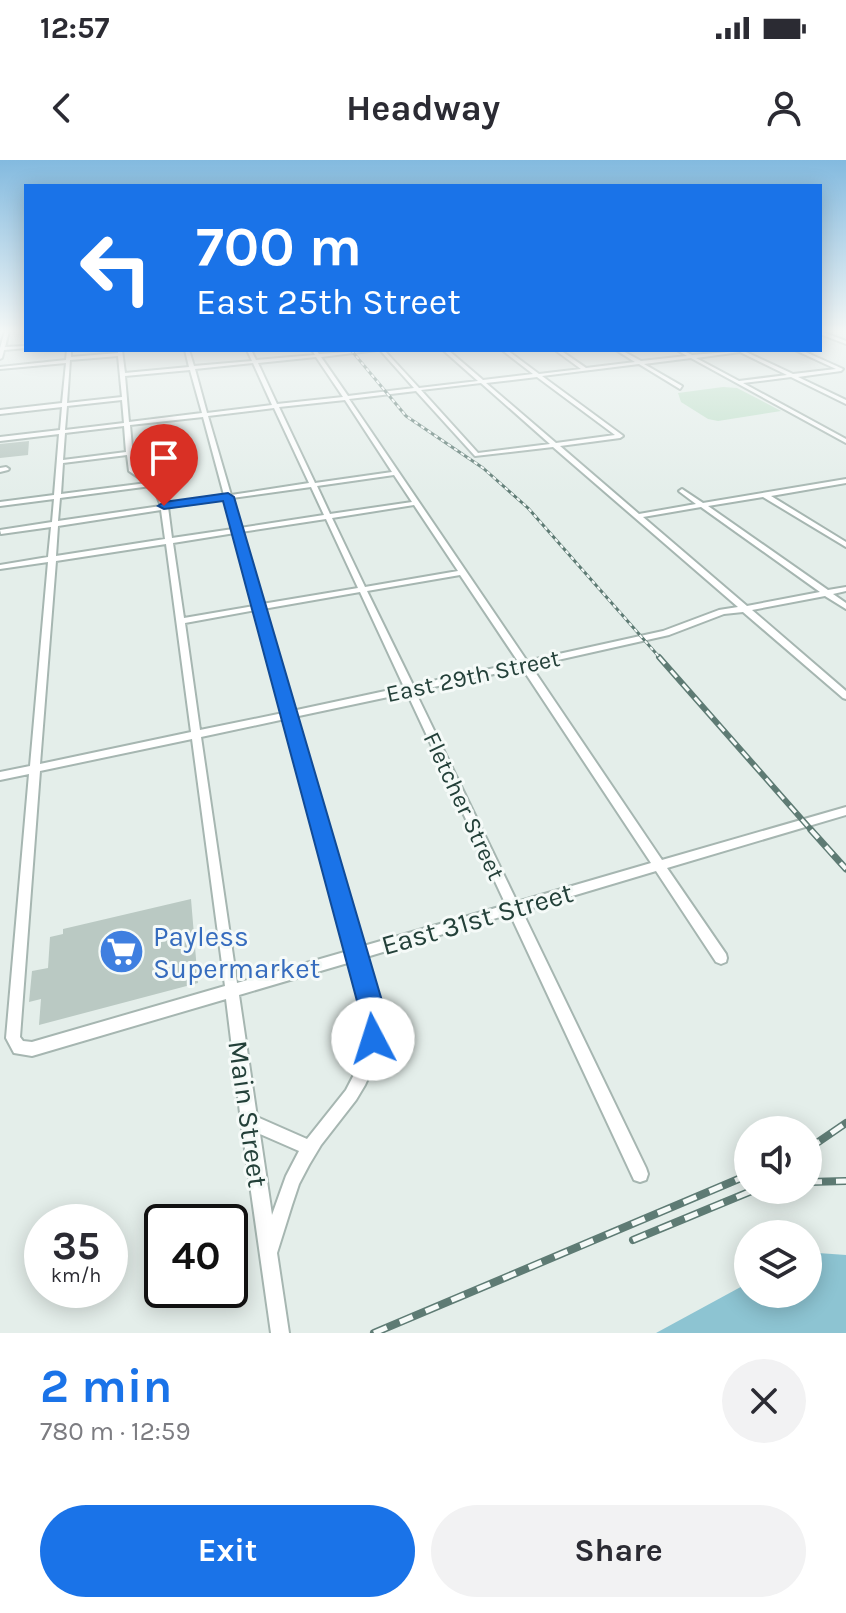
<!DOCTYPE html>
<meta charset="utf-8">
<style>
body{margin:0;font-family:Karla,sans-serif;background:#f2f2f3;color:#2b2b33;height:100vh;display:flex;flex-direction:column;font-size:30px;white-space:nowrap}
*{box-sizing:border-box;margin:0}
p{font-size:26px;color:#7c7c81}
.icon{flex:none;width:44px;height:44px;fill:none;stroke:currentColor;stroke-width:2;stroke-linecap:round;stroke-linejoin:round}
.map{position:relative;height:1173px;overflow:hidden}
.drawer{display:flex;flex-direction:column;background:#fff;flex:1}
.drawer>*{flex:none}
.hud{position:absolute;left:24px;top:24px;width:798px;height:168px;border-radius:0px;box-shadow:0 4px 20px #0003;background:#1a73e8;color:#fff;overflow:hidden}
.fabs{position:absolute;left:734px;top:956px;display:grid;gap:16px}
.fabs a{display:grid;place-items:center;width:88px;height:88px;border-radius:50%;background:#fff;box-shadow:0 4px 20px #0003;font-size:40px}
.speed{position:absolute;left:24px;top:1044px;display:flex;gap:16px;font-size:40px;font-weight:700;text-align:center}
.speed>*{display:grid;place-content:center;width:104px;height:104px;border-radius:50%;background:#fff;box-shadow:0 4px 20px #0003;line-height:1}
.speed small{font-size:20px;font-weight:400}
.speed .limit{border:4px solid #111;border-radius:12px;background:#fff;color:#111}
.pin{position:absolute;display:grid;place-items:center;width:68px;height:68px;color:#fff;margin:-82px -34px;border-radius:50% 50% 50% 0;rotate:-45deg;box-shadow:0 0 8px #0007}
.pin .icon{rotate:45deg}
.me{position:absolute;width:88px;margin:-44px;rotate:355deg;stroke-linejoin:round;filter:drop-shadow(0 0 6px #0008)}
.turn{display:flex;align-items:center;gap:28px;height:168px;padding:0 40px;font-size:36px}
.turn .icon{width:104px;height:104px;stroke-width:2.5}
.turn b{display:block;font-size:56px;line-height:68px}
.round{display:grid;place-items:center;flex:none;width:84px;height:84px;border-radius:42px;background:#f2f2f3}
.overview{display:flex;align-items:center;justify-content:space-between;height:136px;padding:0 40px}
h1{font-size:48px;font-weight:700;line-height:60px;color:#1a73e8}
.action{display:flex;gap:16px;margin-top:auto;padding:16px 40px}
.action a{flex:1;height:92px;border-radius:48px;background:#1a73e8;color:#fff;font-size:32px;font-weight:700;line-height:92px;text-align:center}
.action a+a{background:#f2f2f3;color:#2b2b33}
.status{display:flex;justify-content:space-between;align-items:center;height:56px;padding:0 40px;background:#fff;direction:ltr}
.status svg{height:22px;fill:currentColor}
header{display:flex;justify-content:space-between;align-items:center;height:104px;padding:0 40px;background:#fff;font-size:36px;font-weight:700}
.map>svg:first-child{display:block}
.green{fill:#bedfc8}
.water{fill:#8dc4d2}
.building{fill:#bac9c3}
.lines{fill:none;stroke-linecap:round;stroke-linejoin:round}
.minor-casing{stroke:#a6b6b1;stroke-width:4}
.minor{fill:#fff;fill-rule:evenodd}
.rail-far3-casing{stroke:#5e7b74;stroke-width:3}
.rail-far2-casing{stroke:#5e7b74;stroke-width:6}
.rail-far1-casing{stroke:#5e7b74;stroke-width:7}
.rail-casing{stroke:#5e7b74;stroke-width:8}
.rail-far3{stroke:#f5faf8;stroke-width:2;stroke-dasharray:4;stroke-linecap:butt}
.rail-far2{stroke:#f5faf8;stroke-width:3;stroke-dasharray:9;stroke-linecap:butt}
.rail-far1{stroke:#f5faf8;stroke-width:4;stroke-dasharray:11;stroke-linecap:butt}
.rail{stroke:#f5faf8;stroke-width:5;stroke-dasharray:14;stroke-linecap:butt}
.route{fill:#1a73e8;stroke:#114b97;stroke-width:2}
.labels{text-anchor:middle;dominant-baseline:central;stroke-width:6;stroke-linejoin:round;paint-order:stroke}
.street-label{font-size:24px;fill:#234039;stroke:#f5faf8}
.near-street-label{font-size:28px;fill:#234039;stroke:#f5faf8}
.near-shop-label{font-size:28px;fill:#366cbe;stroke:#f5faf8;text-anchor:start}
</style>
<div class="status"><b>12:57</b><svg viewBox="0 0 49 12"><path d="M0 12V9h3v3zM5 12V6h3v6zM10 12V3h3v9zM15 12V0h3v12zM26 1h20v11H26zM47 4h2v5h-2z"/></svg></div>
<header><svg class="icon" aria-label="back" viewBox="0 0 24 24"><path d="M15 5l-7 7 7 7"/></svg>Headway<svg class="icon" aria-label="person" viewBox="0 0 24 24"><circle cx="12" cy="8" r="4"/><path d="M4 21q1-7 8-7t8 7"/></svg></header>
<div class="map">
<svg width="846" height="1173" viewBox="0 0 846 1173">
<rect width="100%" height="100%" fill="#e4eeea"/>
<path class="green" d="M723 227 737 228 781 251 718 261 708 259 681 242 678 233Z"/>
<path class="water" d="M818 1093 846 1095V1173H656L748 1123V1134H808V1096Z"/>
<path class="building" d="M29 281 28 295 0 298V284Z
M191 739 198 823 39 865 41 839 29 842 32 811 48 808 50 777 63 774V769Z"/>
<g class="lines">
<defs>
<path id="minor" d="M5 171H9L5 187 26 186V188L4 190 2 198 0 199V188Z
M820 171 846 181V184L820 174Z
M67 190H71V197L118 193V190H122L125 213 189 207 185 190H189L194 206 252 201 247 190H251L256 200 315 195 312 190H316L319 194 377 190 321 197 348 236 414 228 380 190H384L419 228 478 221 443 190H448L483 220 533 214 502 190H507L539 214 581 209 555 190H560L586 208 635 202 616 190H621L641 201 687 196 677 190H682L692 195 751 190 746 192 793 214 836 209 795 190H801L843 209 841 211 798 217 846 240V244L791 217 743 223 846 279V283L691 198 644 204 682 226 680 229 639 204 542 216 622 275 623 276 620 278 560 286 639 354 696 344 680 332 679 331 682 329 703 343 846 319V323L771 336 846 382V387L763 337 708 346 828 430 846 427V431L833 434 846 443V449L825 436 752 450 846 531V539L843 538 743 452 724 454 669 475 531 506 662 700 846 647V655L667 708 726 794 727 798 726 802 721 804 716 802 656 711 522 751 646 1008 648 1014 646 1020 640 1022 634 1020 510 754 363 798 380 857 379 882 375 903 365 925 356 940 321 985 309 1005 299 1024 292 1045 277 1093 289 1173H271L241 961 226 839 32 896 14 893 6 878 29 614 0 620V612L30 606 48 402 0 409V405L48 397 51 367 1 374 0 370 52 362 54 339 0 346V342L54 335 59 274 0 281V277L60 270 62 247 0 254V250L62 243 66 203 0 209V207L66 200ZM740 192 787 215 739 221 696 198ZM118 196 122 237 67 243 70 200ZM316 197 343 237 277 244 258 203ZM253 203 272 245 207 253 195 209ZM190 210 202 253 129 262 125 216ZM537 217 615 275 556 283 486 223ZM481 223 550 284 478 293 421 230ZM416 231 475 296 553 287 738 447 719 450 663 471 527 501 349 239ZM122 240 124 263 65 270 67 246ZM345 240 392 312 315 323 279 247ZM274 248 309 323 231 335 208 256ZM203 257 224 335 166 344 159 326 134 309 130 265ZM124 266 126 292 63 300 65 273ZM127 295 129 311 147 323 61 334 63 303ZM394 315 412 342 330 354 317 326ZM151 326 154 328 161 346 58 361 60 338ZM311 327 324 355 240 368 232 338ZM225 339 233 369 172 378 168 347ZM414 345 458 411 365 427 332 358ZM701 347 820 432 747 446 643 357ZM161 350 165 379 56 396 58 366ZM326 359 358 428 262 444 241 372ZM235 373 254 446 184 458 173 383ZM166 384 191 572 40 604 56 401ZM460 415 519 503 413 525 367 431ZM360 432 404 527 292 551 263 449ZM256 450 283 553 200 570 185 463ZM522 508 651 703 517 742 415 531ZM407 533 506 745 360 787 294 557ZM285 559 348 791 237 823 201 577ZM192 579 225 826 32 882 23 881 20 877 40 611ZM351 802 366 857 365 882 360 903 346 930 307 979 257 957 239 835ZM260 974 299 991 286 1016 272 1055Z
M6 307 9 309 8 310 0 312V308Z"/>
</defs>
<use href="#minor" class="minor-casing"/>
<use href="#minor" class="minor"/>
<defs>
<path id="rail-far3" d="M351 190 406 256 483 308 528 348 661 499"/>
<path id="rail-far2" d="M659 497 813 672"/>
<path id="rail-far1" d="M811 670 846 709"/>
<path id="rail" d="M808 989 846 963
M808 1022 846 1021
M633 1080 754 1030
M374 1173 748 1015"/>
</defs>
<use href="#rail-far3" class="rail-far3-casing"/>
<use href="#rail-far2" class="rail-far2-casing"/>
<use href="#rail-far1" class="rail-far1-casing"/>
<use href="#rail" class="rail-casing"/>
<use href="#rail-far3" class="rail-far3"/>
<use href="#rail-far2" class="rail-far2"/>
<use href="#rail-far1" class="rail-far1"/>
<use href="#rail" class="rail"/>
</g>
<linearGradient id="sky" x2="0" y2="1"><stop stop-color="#83badf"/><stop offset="0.51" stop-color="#f3f7f6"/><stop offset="1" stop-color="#f3f7f6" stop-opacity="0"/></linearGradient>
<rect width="846" height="335" fill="url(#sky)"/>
<path class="route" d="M228 333 234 337 382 841 385 879 382 888 373 892 364 888 360 879 357 841 223 341 164 349 158 346 164 342Z"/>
<defs>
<symbol id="supermarket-disc" viewBox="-11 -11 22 22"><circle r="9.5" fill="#3f7fe0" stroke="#f5faf8"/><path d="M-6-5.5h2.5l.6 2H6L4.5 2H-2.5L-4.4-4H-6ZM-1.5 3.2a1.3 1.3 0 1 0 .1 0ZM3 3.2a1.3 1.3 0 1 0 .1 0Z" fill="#fff"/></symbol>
</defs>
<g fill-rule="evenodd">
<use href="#supermarket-disc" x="96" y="766" width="51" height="51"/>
</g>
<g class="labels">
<g class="street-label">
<text transform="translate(473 516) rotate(-12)">East 29th Street</text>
<text transform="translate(464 646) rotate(65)">Fletcher Street</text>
</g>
<g class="near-street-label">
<text transform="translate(477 759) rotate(-16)">East 31st Street</text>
<text transform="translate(248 954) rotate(82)">Main Street</text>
</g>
<g class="near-shop-label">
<text x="153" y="776">Payless<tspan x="153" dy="32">Supermarket</tspan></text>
</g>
</g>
</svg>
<div class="fabs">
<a><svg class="icon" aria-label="sound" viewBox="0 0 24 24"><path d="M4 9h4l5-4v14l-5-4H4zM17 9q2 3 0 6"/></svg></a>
<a><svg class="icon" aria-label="layers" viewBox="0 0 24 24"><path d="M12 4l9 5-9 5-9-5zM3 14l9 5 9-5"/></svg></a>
</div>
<div class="speed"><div>35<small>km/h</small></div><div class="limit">40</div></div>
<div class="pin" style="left:164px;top:346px;background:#d93025"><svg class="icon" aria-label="arrive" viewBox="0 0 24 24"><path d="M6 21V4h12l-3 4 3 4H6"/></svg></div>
<svg class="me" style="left:373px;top:879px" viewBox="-20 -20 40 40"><circle r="19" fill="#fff"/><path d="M0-13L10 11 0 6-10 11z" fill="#1a73e8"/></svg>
<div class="hud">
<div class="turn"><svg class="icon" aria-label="left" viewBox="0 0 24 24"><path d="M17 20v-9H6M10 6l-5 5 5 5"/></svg><div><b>700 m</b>East 25th Street</div></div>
</div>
</div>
<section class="drawer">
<div class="overview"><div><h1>2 min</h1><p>780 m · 12:59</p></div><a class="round"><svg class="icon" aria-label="close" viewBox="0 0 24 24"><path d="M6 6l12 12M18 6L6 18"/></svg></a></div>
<div class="action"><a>Exit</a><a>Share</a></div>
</section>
